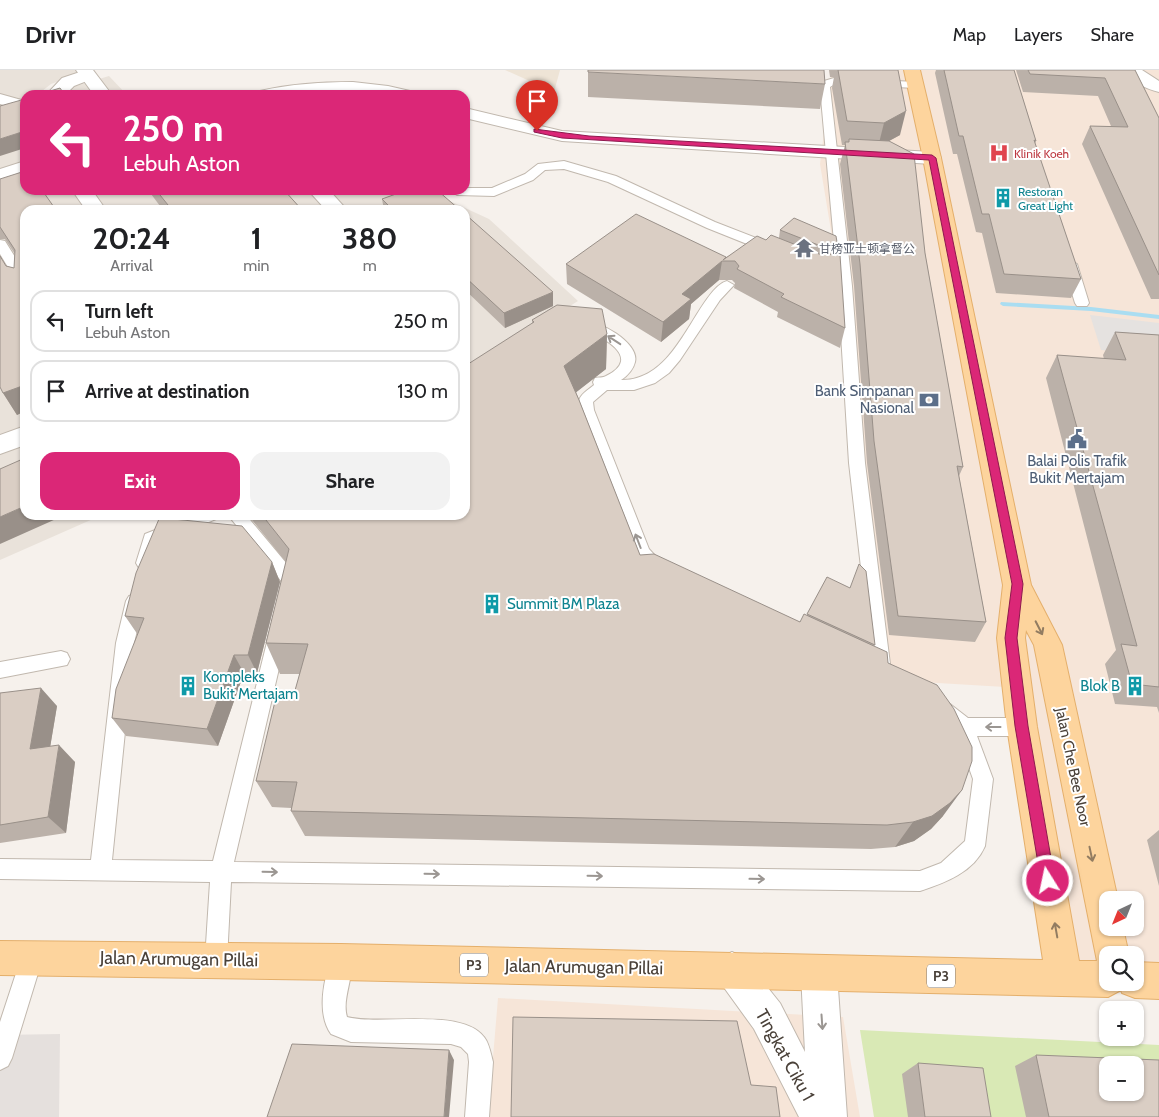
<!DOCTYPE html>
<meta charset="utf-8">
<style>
body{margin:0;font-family:Cabin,"Noto Sans SC",sans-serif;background:#f2f2f2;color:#202124;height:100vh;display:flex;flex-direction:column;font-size:19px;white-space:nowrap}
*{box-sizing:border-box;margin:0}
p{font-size:16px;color:#757577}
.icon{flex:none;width:28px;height:28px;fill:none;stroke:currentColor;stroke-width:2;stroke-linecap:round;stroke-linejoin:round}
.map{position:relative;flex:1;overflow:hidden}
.sheet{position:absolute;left:20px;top:135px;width:450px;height:315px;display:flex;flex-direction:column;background:#fff;border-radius:15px;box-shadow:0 1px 4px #0004}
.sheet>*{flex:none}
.guide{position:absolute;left:20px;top:20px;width:450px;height:105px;border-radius:15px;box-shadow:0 1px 4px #0004;background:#db2777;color:#fff;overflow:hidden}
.needle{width:32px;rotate:223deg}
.controls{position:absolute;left:1099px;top:821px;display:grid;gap:10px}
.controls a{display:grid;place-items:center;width:45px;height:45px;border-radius:10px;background:#fff;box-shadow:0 1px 4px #0004;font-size:25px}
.pin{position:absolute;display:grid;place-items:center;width:42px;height:42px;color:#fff;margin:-51px -21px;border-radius:50% 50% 50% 0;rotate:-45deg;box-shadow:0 0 5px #0007}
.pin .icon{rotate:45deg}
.me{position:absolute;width:55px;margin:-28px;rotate:350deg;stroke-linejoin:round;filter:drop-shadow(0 0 4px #0008)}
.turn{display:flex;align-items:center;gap:18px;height:105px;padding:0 20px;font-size:22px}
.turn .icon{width:65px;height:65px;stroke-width:2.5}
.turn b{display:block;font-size:35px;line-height:42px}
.eta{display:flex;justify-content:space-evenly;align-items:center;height:85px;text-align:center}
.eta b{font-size:30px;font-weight:700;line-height:35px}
.action{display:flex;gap:10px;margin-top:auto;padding:10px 20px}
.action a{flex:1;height:58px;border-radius:15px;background:#db2777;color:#fff;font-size:20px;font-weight:700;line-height:58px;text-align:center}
.action a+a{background:#f2f2f2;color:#202124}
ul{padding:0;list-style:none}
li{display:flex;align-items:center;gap:15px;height:62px;margin:0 10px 8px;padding:0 10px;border:2px solid #e0e0e0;border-radius:15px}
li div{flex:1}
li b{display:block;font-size:19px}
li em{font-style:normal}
header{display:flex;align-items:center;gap:30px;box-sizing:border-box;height:70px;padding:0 25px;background:#fff;border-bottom:1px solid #e0e0e0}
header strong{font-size:24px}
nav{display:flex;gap:28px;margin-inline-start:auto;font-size:18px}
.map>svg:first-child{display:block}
.residential{fill:#e9e2da}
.commercial{fill:#f6e5d8;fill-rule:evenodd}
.industrial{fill:#e5e0dd}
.education{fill:#eee4d6}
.green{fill:#d9e9b5;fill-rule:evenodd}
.parking{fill:#e5e2e0}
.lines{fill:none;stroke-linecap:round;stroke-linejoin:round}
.stream{fill:#aaddf1;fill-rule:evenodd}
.service-casing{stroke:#c1b8ae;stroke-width:2}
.minor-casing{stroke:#c1b8ae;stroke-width:2}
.tertiary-casing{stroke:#c1b8ae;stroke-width:2}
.primary-casing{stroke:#e4af6b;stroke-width:2}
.service{fill:#fff;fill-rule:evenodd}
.minor{fill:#fff;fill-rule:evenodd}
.tertiary{fill:#fff;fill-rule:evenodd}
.primary{fill:#fdd49d;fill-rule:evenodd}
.wall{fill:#bbb1a9}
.shaded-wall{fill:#999089}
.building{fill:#dacec4;stroke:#999089;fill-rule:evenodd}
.oneway{stroke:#9b9692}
.oneway2{stroke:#927c61}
.route{fill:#db2777;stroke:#8e194d}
.labels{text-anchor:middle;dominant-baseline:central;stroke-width:4;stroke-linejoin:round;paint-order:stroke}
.far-health-label{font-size:12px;fill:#be3a42;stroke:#fff;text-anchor:start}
.far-culture-label{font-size:12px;fill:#0d838f;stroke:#fff;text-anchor:start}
.far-worship-label{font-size:12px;fill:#5b616d;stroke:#fff;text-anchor:start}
.shield{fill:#fff;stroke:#807a74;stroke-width:1}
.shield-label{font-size:14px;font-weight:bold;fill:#4a4139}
.service-label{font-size:15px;fill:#4e5e75;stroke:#fff;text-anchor:end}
.culture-label{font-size:15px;fill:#0d838f;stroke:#fff;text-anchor:start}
.street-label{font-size:15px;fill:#4a4139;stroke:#fff}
.near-street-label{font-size:18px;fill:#4a4139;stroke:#fff}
</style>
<header>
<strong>Drivr</strong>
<nav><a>Map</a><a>Layers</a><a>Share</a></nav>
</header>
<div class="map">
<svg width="1159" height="1047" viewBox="0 0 1159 1047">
<rect width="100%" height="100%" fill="#f6f1ec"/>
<path class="residential" d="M0 0H90L51 14 37 25H25V120H426L489 149 578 231 465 301V140H25V445H102L0 490Z
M109 6 127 25H64L73 17Z"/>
<path class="commercial" d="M829 0H1159V926L1052 918 1005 617 921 612 872 585 839 209 820 94 831 8ZM1108 830H1135V858H1108ZM1108 885H1135V912H1108Z
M498 928 843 947 860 1047H488Z"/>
<path class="industrial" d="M60 964 59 1047H0V965Z"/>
<path class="education" d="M505 0H560L554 22Z"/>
<path class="green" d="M860 960 1159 975V1047H874ZM1108 995H1135V1022H1108Z"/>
<path class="parking" d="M1090 245 1159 253V285L1101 280Z"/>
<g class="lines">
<path class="stream" d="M1001 232 1091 237 1159 245V249L1091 241 1003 236 1000 234Z"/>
<defs>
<path id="service" d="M834 8 916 12 921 15 916 18 835 14 830 17 852 216 865 393 891 602 889 608 882 610 875 608 873 602 849 393 838 216 820 17 824 11Z
M564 91 616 106 715 152 777 176 779 179 772 183 767 182 707 158 608 112 564 99 545 100 533 110 494 126 457 125 451 121 465 120V118H492L525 104 538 94Z
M0 170 5 171 25 203V218L20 217 0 184Z
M1070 190 1077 194 1089 233 1087 236H1077L1075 233 1063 194Z
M727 211 734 215 720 230 680 290 669 303 655 313 634 320H607L593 332 594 340 649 479 669 501 666 506C651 511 640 494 634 482L578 340C577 326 584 323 594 315L593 312 595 308C599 307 603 308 606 306 644 287 601 266 581 258L579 255 581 252C597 248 640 273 635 292 633 300 627 306 621 310 666 311 685 259 707 229 712 222 719 213 727 211Z
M193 445H218L216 449 158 473 151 498 145 500 139 498 136 493 145 464Z
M228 445H246L297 506 300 511 294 527 288 529 282 527 279 522 282 512Z
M135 524 141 526 144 531 134 573 112 790 213 791 269 564 272 559 278 556 284 559 287 564 234 792 920 801 941 793 965 771 973 709 956 662 936 646 933 640 936 634 943 632 950 634 968 648H1022L1029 651 1032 657 1029 663 1022 666H977L993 709 985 776C974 802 945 813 920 821L231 812 227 890 224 898 216 901 208 898 205 890 210 812 0 809V789L91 790 116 573 126 531 129 526Z
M61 581 67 583 70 589 67 595 0 608V592Z
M32 876 40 879 43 887 12 988 8 996 0 1000V952L24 879Z
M341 881 349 884C357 904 341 927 347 947 380 956 461 937 484 967 489 973 491 984 493 992L489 1047H465L469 992 468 984 461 977 451 974 351 972 331 964C316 943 324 907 333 884Z"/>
<path id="minor" d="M86 0 92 1 94 5 92 9 74 16 65 25H46L62 8Z
M1127 0H1142L1159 11V22C1147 19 1133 13 1126 2Z
M0 24 25 31V41L0 34Z
M25 91V103L0 111V99Z
M72 120H92L106 140H86Z
M308 120H329L347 140H326Z
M25 356V375L0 384V365Z
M732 882 744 888 780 933 805 982 801 904 807 892 819 886 831 892 837 904 847 1047H799L754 959 720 912 714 900 720 888Z"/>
<path id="tertiary" d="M76 0H93L112 25H94Z
M353 12 388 16 410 21 413 25 335 22 257 25 260 21C290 14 322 12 353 12Z
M465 38 562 61 932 82 939 84 941 88 939 92 932 94 562 71 465 48Z"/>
<path id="primary" d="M904 0H920L941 88 1031 515 1062 575 1118 830H1108V858H1123L1129 885H1108V912H1135V892L1159 893V929L1135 928 1122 923 1121 920 1108 927 341 910 0 905V871L341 874 1043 890 1007 657 997 568 1003 515 923 88ZM1026 560 1034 575 1097 891H1079L1037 657 1025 568Z"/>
</defs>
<use href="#service" class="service-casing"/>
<use href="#minor" class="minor-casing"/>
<use href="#tertiary" class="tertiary-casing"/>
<use href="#primary" class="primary-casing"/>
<use href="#service" class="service"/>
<use href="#minor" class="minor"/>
<use href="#tertiary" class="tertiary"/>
<use href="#primary" class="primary"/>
</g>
<path class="wall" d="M829 0H898L900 65 889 71 925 183 963 397 959 406 986 552 975 572 889 565 867 393 854 216 840 94 845 75H842L832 18 834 7H830Z
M936 0H1014L1036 71 1035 74 1081 209 1071 228 996 223 982 163 976 162 957 84H953L935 3Z
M1016 0H1135L1159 48V229H1151L1082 74 1090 56H1111L1098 26 1023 22Z
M588 2 825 14 820 39 588 27Z
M0 109 25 140V341L17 345 3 323 6 196 14 198 15 184 5 169H0Z
M148 120H284L302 140H163Z
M382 129 460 140H384Z
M465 144 553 236 505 258 465 220Z
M780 160 838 178 836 185 845 258 840 278 777 247 778 242 734 218 735 213 732 210H719L691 234 689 249 661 272 567 214 566 194 726 187 766 170 779 168Z
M532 250 607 264 606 299 576 322 640 485 800 552 807 545 827 507 875 575 874 576 888 593 943 746 931 759 914 771 895 777 871 779 305 766 291 741V738L272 737 256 711 294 624 300 604H280L266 573 286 492 248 445H465L532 254Z
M1115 262 1159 265V643L1157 637 1115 634 1105 594 1116 580 1046 308 1057 285 1104 289 1103 285Z
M272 492 280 512 257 603H244L218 676 126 666 112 648 138 565 125 546Z
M0 623 57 636 50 677 75 692 66 763 0 773Z
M1159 760V816L1147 770Z
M1036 985 1159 1047H1026L1015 996Z
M918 993 991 1047H908L902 1004Z"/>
<path class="shaded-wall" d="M906 41 900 65 878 77 884 53Z
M25 61V78L0 86V69Z
M722 191 719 210 691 234 689 249 661 272 663 252 682 224Z
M553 222V236L505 258 504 243Z
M607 264 606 299 565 331 564 296Z
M25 315V341L17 345 3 323Z
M25 436V445H65L0 474V447Z
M272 492 280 512 257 603 248 585Z
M234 585 244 603 218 676 207 659Z
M41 618 57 636 47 696 30 679Z
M59 675 75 692 66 763 48 747Z
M962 720 943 746 931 759 914 771 895 777 913 752Z
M449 980 454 990 449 1047H444Z"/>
<path class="building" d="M588 0H824L825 14 588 2Z
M838 0H898L906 41 884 53 847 51Z
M944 0H1014L1036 71 1034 70 1081 209 1004 204 989 144H982L963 66H959Z
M1028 0H1135L1159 48V205L1090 56 1128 57 1105 8 1030 4Z
M60 18 65 25H37Z
M25 29V61L0 69V36Z
M849 69 889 71 914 84 925 183 963 397 957 396 986 552 898 546 874 371 860 194 845 72H849Z
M25 101V120H42L56 140H25V315L3 323 0 317V186L6 196 14 198 15 180 0 157V109Z
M156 120H284L302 140H172Z
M407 120H437L460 140H393L382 129Z
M465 144 553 222 504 243 465 207Z
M636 144 726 187 723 190 757 166 766 170 771 165 819 184 840 185 845 258 781 227 784 224 737 199 739 196 735 191H722L682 224 691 229 663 252 566 194Z
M794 148 836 166 838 178H826L780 160Z
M557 235 602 239 607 264 564 296 579 330 640 485 654 484 800 552 804 544 887 582 888 593 937 615 954 639 972 677V691L962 720 950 733 932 746 913 752 887 755 291 741 297 712 256 711 277 623 294 624 308 574 266 573 289 479 262 445H465V296L534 252 532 250Z
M1115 262 1159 265V617L1132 614 1121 574 1137 576 1057 285 1126 290Z
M25 388V436L0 447V399Z
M163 448 242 456 272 492 248 585H234L207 659 112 648 116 619 144 548 125 546 136 503 159 449Z
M859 494 866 501 875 575 807 544 827 507 850 518Z
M41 618 30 679 59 675 48 747 0 755V623Z
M513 947 737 951 751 1015 776 1017 780 1047H511Z
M292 974 449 980 444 1047H267Z
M1036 985 1159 990V1047H1049ZM1108 995H1135V1022H1108Z
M918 993 983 998 991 1047H925Z"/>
<defs><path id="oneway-shaft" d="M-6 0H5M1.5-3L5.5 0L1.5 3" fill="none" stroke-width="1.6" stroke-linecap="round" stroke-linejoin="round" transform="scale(1.25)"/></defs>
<g class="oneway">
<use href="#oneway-shaft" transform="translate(614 270) rotate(-147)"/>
<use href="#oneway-shaft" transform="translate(638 471) rotate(-111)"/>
<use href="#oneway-shaft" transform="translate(993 657) rotate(180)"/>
<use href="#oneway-shaft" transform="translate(270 802) rotate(1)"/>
<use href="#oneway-shaft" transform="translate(432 804) rotate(1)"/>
<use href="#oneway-shaft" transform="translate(595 806) rotate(1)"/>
<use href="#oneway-shaft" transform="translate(757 809) rotate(1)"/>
<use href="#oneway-shaft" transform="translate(822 952) rotate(86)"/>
</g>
<g class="oneway2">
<use href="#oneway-shaft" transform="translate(1039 558) rotate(63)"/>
<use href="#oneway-shaft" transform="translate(1091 784) rotate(78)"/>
<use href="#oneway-shaft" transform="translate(1056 860) rotate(-100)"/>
</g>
<path class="route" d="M534 59 589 66 932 85 936 88 1023 514 1017 568 1028 656 1055 811 1053 816 1048 818 1043 816 1041 811 1015 656 1005 568 1012 514 929 90 562 68 534 62Z"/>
<defs>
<symbol id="hospital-bare" viewBox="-9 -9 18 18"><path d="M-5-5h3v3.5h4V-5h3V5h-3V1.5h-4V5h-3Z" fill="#e0444e" stroke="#fff" stroke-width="2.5" paint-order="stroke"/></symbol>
<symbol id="building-bare" viewBox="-9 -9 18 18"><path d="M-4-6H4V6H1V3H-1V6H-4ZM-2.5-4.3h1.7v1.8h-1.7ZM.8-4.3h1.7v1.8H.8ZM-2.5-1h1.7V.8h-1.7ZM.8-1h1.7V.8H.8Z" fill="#0f9aa8" stroke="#fff" stroke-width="2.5" paint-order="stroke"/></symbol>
<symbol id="temple-bare" viewBox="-9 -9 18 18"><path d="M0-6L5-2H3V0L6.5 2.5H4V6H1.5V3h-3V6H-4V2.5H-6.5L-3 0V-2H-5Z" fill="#6b7280" stroke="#fff" stroke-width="2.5" paint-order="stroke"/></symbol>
<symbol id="bank-bare" viewBox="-9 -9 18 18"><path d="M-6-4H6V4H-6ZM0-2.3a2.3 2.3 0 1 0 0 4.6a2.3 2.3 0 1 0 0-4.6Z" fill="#5c6f8a" stroke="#fff" stroke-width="2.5" paint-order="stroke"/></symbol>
<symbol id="civic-bare" viewBox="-9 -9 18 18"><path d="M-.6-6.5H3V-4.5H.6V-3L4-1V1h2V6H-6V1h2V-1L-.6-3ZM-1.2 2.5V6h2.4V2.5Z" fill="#5c6f8a" stroke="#fff" stroke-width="2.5" paint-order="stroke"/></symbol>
</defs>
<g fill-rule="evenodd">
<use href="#hospital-bare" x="985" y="69" width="28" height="28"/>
<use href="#building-bare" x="989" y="114" width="28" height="28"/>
<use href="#temple-bare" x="790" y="164" width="28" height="28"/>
<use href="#bank-bare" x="915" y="316" width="28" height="28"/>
<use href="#civic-bare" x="1063" y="355" width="28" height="28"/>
<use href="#building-bare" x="478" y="520" width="28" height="28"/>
<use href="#building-bare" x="174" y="602" width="28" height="28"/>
<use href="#building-bare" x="1121" y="602" width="28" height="28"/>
</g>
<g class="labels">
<g class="far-health-label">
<text x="1014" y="83">Klinik Koeh</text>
</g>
<g class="far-culture-label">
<text x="1018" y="121">Restoran<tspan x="1018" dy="14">Great Light</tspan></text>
</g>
<g class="far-worship-label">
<text x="819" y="178">甘榜亚士顿拿督公</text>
</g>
<g class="shield">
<rect x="460" y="883.5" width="28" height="23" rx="4"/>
<rect x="927" y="894.5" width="28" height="23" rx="4"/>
</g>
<g class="shield-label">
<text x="474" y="895">P3</text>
<text x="941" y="906">P3</text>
</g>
<g class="service-label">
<text x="914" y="321">Bank Simpanan<tspan x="914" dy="17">Nasional</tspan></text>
<text x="1077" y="391" text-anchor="middle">Balai Polis Trafik<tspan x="1077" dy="17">Bukit Mertajam</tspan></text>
</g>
<g class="culture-label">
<text x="507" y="534">Summit BM Plaza</text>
<text x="203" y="607">Kompleks<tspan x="203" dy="17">Bukit Mertajam</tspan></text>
<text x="1120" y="616" text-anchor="end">Blok B</text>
</g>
<g class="street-label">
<text transform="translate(1073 697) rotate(78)">Jalan Che Bee Noor</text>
</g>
<g class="near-street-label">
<text transform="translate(179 889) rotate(1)">Jalan Arumugan Pillai</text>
<text transform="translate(584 897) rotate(1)">Jalan Arumugan Pillai</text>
<text transform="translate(785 985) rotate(61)">Tingkat Ciku 1</text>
</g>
</g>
</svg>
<div class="controls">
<a><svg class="needle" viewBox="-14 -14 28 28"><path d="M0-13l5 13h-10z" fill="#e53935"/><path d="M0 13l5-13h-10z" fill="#757577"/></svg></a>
<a><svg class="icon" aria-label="search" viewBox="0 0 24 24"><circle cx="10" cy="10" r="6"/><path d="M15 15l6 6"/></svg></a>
<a>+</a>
<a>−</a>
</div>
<div class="pin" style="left:537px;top:61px;background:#d93025"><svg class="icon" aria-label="arrive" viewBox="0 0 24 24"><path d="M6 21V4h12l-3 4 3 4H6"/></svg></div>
<svg class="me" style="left:1048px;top:811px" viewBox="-20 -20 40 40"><circle r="17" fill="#db2777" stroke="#fff" stroke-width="3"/><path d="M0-11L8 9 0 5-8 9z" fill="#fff"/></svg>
<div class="guide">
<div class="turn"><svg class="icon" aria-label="left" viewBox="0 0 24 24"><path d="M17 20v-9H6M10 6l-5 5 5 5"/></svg><div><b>250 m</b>Lebuh Aston</div></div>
</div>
<section class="sheet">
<div class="eta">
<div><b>20:24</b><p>Arrival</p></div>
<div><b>1</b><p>min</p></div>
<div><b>380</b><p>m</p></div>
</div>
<ul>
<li><svg class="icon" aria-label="left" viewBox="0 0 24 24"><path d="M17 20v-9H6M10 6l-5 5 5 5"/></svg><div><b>Turn left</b><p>Lebuh Aston</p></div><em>250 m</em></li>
<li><svg class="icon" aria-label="arrive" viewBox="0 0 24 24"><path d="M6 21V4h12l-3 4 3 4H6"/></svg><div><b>Arrive at destination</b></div><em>130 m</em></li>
</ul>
<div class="action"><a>Exit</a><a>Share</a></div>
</section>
</div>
